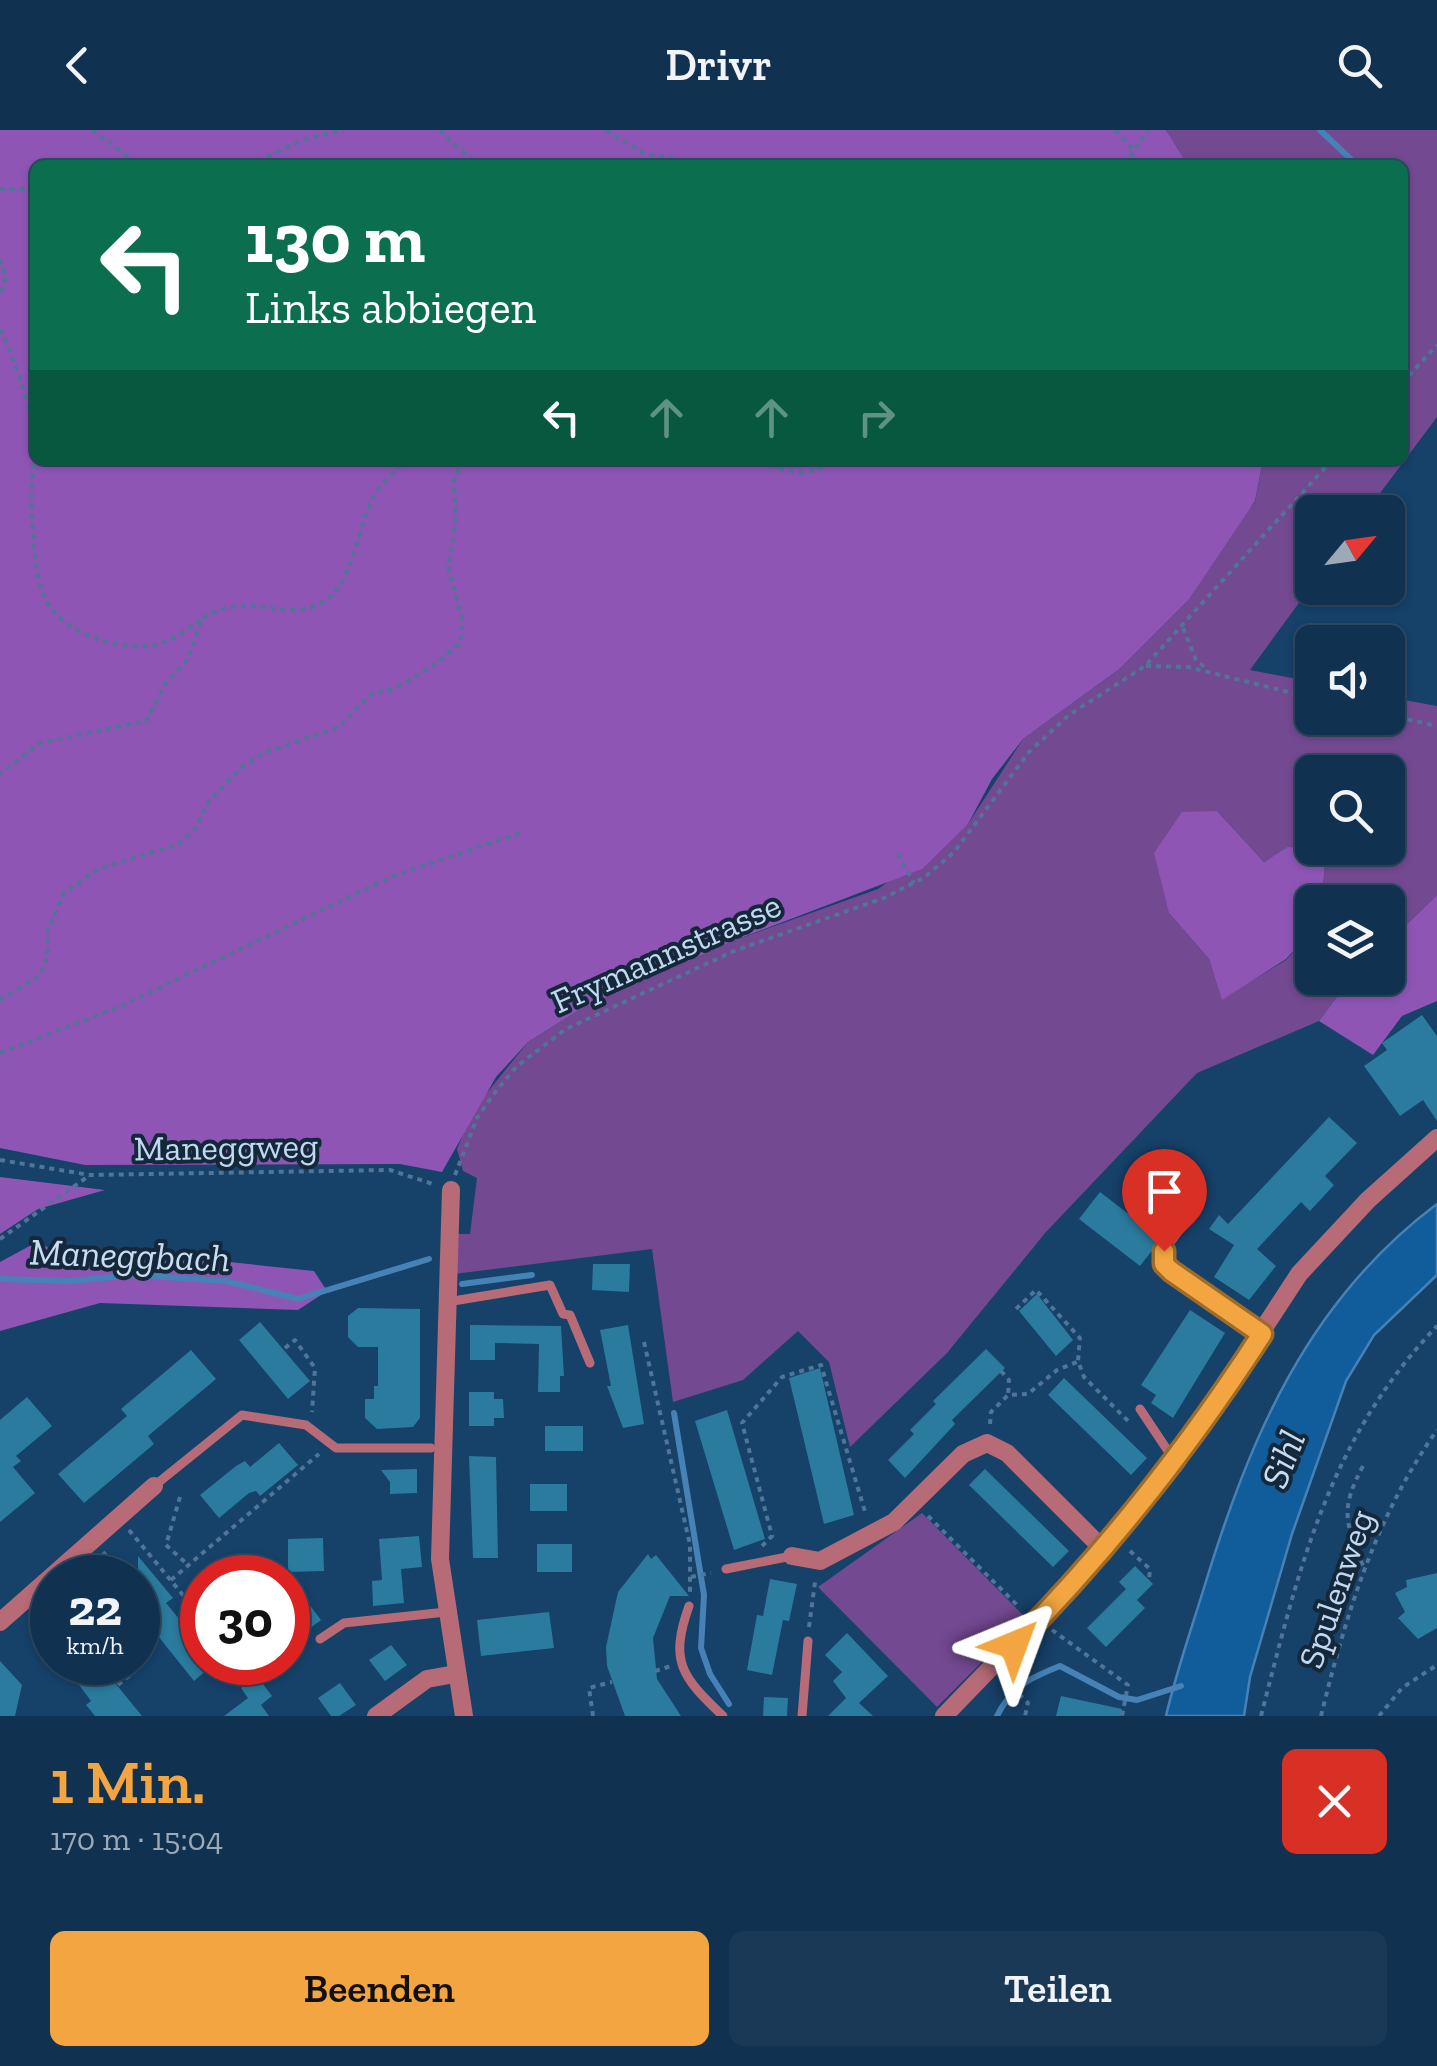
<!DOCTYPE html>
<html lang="de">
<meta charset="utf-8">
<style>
body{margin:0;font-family:"Zilla Slab",serif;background:#193956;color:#f1f3f6;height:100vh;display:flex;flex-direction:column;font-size:38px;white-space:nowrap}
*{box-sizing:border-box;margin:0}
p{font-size:32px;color:#9ca9b7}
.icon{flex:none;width:55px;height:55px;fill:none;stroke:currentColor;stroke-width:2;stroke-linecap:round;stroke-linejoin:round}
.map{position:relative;height:1586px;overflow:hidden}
.side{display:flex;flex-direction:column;background:#10314f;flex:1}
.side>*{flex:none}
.banner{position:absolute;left:30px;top:30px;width:1378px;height:305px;border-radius:15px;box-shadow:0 2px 8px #0004,0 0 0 2px #304c66;background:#0b6e4f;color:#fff;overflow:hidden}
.needle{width:65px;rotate:61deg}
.controls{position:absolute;left:1295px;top:365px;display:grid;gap:20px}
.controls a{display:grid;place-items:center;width:110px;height:110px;border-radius:15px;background:#10314f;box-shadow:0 2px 8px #0004,0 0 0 2px #304c66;font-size:50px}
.speed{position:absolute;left:30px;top:1425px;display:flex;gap:20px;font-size:50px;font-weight:700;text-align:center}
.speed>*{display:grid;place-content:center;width:130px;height:130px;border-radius:50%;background:#10314f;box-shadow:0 2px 8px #0004,0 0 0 2px #304c66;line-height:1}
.speed small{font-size:25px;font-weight:400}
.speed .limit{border:15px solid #d22;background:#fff;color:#111}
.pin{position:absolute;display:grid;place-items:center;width:85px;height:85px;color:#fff;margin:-102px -42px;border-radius:50% 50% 50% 0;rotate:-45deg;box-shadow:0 0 10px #0007}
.pin .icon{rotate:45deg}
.me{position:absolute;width:110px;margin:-55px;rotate:44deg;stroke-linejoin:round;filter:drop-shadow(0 0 8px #0008)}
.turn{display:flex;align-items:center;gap:35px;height:210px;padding:0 50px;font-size:45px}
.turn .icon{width:130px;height:130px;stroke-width:2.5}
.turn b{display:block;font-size:70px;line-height:85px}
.lanes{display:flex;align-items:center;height:95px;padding:0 50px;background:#0003;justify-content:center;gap:50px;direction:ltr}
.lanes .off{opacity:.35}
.round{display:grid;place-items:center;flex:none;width:105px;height:105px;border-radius:15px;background:#193956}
.summary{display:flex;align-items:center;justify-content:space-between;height:170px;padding:0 50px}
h1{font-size:60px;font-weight:600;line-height:75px;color:#f2a541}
.action{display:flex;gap:20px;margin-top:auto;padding:20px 50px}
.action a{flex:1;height:115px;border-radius:15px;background:#f2a541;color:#111;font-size:40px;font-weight:600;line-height:115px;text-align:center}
.action a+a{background:#193956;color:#f1f3f6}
header{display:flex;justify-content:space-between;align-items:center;height:130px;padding:0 50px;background:#10314f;font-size:45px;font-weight:600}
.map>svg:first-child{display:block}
.green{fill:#734991}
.forest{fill:#8e55b5}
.water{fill:#115d9c;stroke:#4682b6;stroke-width:2.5}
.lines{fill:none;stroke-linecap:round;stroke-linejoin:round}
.stream{stroke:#4682b6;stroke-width:6}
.building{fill:#2a7b9d}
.path{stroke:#517598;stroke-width:4;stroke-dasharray:5 5;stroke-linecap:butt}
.lane{stroke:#b66b77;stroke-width:9}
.street{stroke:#b66b77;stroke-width:18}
.route-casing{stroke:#9d6b2a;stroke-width:25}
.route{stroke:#f2a541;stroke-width:18}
.labels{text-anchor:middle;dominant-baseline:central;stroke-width:8;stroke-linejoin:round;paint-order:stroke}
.street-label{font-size:35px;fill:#c1d8f1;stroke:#15283a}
.water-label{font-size:38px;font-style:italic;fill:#c9ddf2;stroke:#15283a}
</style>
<header><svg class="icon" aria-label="back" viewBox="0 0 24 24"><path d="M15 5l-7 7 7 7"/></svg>Drivr<svg class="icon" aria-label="search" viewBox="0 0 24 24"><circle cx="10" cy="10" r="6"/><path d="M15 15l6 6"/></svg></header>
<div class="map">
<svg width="1437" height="1586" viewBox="0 0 1437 1586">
<rect width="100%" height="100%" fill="#164169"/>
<path class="green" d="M1166 0H1437V287L1366 382H1312V455L1250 540 1312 552V588H1388V567L1437 576V765L1388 813V772H1322L1326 718H1388V642H1312V717H1287L1264 732 1217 681 1169 783 1209 829 1222 869 1286 830 1312 801V848H1351L1319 891 1197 943 1046 1102 947 1223 850 1317 829 1232 798 1201 743 1250 673 1272 652 1119 454 1144V1104H470L477 1048 463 1041 457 1019 473 980 528 912 579 880 733 811 878 759 968 694 1023 609 1118 540 1255 372 1263 330H1402V35H1188Z
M922 1383 1026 1488 937 1577 818 1457Z"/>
<path class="forest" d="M0 0H1166L1188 35H35V330H1263L1255 371 1189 469 1118 540 1023 609 992 649 968 694 922 739 733 811 579 880 528 912 496 947 442 1042 400 1034 85 1035 0 1018Z
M1217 681 1264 732 1287 717 1326 718 1322 772H1312V801L1286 829 1222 870 1209 829 1169 783 1154 723 1182 682Z
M1437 765V871L1402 886 1373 925 1319 891 1351 848H1388V813Z
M0 1047 105 1060 38 1079 0 1104Z
M37 1112 79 1133 210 1130 314 1141 327 1161 298 1180 100 1173 0 1201V1132Z"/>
<path class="water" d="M1437 1074V1145L1374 1205 1346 1251 1292 1404 1250 1547 1244 1586H1166C1176 1543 1190 1503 1203 1461 1249 1310 1306 1172 1437 1074Z"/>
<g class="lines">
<path class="stream" d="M1320 0 1357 35
M1 1149 72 1151 134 1145 226 1151 298 1169 429 1129
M462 1154 532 1145
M674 1283 704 1465 701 1518 710 1544 729 1574
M997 1586C1012 1556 1030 1548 1060 1536L1119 1567 1137 1570 1181 1556"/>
</g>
<path class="building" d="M1422 885 1437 906V991L1423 970 1400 986 1364 936 1387 920 1382 913Z
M1329 987 1357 1013 1325 1046 1334 1055 1310 1081 1301 1072 1257 1119 1276 1136 1249 1170 1214 1147 1234 1115 1209 1099 1219 1085 1228 1094Z
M1100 1062 1161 1109 1140 1136 1079 1089Z
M593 1134H630L629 1162 592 1160Z
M1037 1164 1073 1210 1056 1226 1019 1181Z
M358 1178 420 1179V1288L413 1297 377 1299 365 1288V1269H374V1256H378V1217H358L348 1207V1186Z
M1190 1180 1225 1203 1173 1288 1151 1273 1156 1265 1141 1255Z
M260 1192 310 1251 288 1269 239 1210Z
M470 1195 561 1196 564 1246H560V1262H538L539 1214 495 1213V1230H470Z
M628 1195 644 1294 623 1298 607 1256H611L600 1200Z
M986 1219 1005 1238 952 1290 955 1294 905 1348 888 1330 914 1304 910 1300 936 1274 933 1271Z
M191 1220 216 1249 148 1306 154 1314 84 1373 58 1344 127 1286 121 1279Z
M820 1238 854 1385 824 1394 789 1248Z
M1064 1248 1147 1328 1131 1345 1048 1265Z
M469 1262H494V1269H503L504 1288H494V1296H469Z
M27 1267 52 1296 16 1326 21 1331 13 1337 35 1363 0 1392V1290Z
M727 1280 765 1409 734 1420 695 1291Z
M545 1296H583V1321H545Z
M279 1313 298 1335 260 1366 256 1361 249 1363 219 1388 200 1365 236 1336 245 1331 250 1337Z
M469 1326 496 1327 498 1428H473Z
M417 1339V1363L390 1364V1352L381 1340Z
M985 1339 1069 1421 1053 1437 969 1355Z
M530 1354H567V1381H530Z
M419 1406 422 1437 401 1439 404 1473 373 1476 372 1451 382 1450 379 1409Z
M323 1408 324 1441 288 1442V1409Z
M537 1414H572V1442H537Z
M648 1424 651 1429 656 1425 689 1466H670L653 1508 657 1549 681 1586H625L607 1536 606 1517 618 1462Z
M248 1425 265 1448H218Z
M138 1426 173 1468 166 1473 202 1517V1532H216L194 1551 138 1481Z
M1135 1436 1153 1454 1137 1470 1145 1478 1106 1517 1087 1498 1126 1459 1119 1452Z
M1437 1443V1498L1418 1509 1398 1488 1405 1482 1395 1463 1407 1457 1406 1450Z
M770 1449 797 1454 789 1491 783 1490 772 1545 747 1540 757 1485 763 1486Z
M302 1465 321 1490 305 1502 309 1507 288 1524V1477Z
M549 1482 554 1518 481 1526 477 1490Z
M847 1503 888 1546 859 1573 873 1586H828L846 1568 833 1551 842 1542 825 1525Z
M391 1515 407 1535 385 1551 369 1530Z
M0 1531 22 1555 15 1586H0Z
M62 1532H98L142 1586H95L86 1575 91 1571Z
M257 1546 272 1566 261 1575 269 1586H224L248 1568 241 1558Z
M340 1553 356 1575 339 1586H331L318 1568Z
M1061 1566 1122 1579 1121 1586H1056Z
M764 1567 788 1568 787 1586H763Z"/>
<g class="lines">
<path class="path" d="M92 0 140 35
M440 0 477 35
M606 0 645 24 675 28 682 35
M1115 0 1134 20
M249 35 305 9 344 0
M1125 35 1148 0
M0 59H35
M0 129 6 147 0 166
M0 199C19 238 37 295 33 339 30 368 32 437 44 466 60 504 118 521 156 515 171 512 189 497 202 489L188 529 166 553 146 591 40 613 0 644
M1402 253 1437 215
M729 330 780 338
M787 330 780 338C803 348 819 339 841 330
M203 488C250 460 275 490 315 476 355 461 355 399 375 364 382 352 396 341 406 330
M1183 498 1196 530 1208 540
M1146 536 1188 537 1312 568
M1388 585 1437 596
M898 724 914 753
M0 870 39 846 48 826V800L64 763 98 739 179 714 196 698 208 672 243 636 266 622 339 597 370 565 396 558 438 532 460 513 463 492 448 437 456 391 454 350 463 330
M0 923 119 877 393 746 520 703
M0 1030 90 1045 390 1040 433 1054
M455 1045 477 988 496 961 517 936 566 899 734 821 884 768 925 747 954 722 1029 622 1069 585 1145 536 1332 330
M0 1109 90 1045
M1016 1179 1036 1160 1080 1208 1078 1231 1084 1247 1131 1294
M644 1212 690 1415V1462
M285 1218 295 1210 315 1238 312 1282
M1001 1241 1009 1250 1008 1265
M990 1294 991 1282 1008 1265 1028 1264 1057 1240 1077 1232
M1363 1336C1340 1379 1345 1392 1363 1436
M180 1367 166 1415 188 1435
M928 1386 1020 1478
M129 1400 202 1488
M762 1416 772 1406 742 1293 782 1247 821 1235 866 1385
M1130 1421 1150 1439 1149 1450
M103 1422 110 1430 105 1448
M691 1447 711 1443
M171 1450 319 1324
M809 1497 815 1452
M1052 1500 1128 1555 1122 1586
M192 1502 202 1493
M655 1541 671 1536
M1005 1550 1028 1573 1025 1586
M118 1555 135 1541 128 1532
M593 1586 589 1558 612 1552
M1261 1586C1299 1439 1328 1310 1437 1196
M1321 1586C1346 1484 1376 1386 1437 1300
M1379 1586 1402 1558 1437 1535"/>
<path class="lane" d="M1188 1088 1164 1121V1134L1261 1204
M447 1172 550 1155 563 1184 570 1185 590 1233
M1140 1279 1176 1333
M154 1356 242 1285 306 1295 336 1318H431
M726 1439 792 1426
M689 1476C669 1532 682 1547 723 1586
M320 1509 344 1493 446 1482
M802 1586 808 1511"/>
<path class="street" d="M451 1060 440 1429 464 1586
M792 1426 820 1431 894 1392 963 1324 987 1313 1007 1323 1105 1421
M0 1492 154 1356
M376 1586 427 1549 455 1544
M944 1586 1112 1412 1176 1333 1299 1144 1368 1070 1437 1008"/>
</g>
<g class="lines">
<defs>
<path id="route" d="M1014 1515C1109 1419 1189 1317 1262 1204L1171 1141 1164 1134V1121"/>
</defs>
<use href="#route" class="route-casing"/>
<use href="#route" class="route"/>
</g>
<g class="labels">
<g class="street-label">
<text transform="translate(666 823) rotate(-24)">Frymannstrasse</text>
<text transform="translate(226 1017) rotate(-1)">Maneggweg</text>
<text transform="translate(1336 1459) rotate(-71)">Spulenweg</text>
</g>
<g class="water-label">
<text transform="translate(130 1125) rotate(2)">Maneggbach</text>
<text transform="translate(1283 1329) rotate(-68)">Sihl</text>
</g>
</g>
</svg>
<div class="controls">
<a><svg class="needle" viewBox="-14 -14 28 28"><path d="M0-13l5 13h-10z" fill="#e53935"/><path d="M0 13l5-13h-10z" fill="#9ca9b7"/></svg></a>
<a><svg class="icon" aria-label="sound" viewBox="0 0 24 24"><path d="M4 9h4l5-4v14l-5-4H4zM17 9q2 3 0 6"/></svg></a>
<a><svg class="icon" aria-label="search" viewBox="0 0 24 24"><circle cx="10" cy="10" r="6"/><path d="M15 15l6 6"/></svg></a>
<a><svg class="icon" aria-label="layers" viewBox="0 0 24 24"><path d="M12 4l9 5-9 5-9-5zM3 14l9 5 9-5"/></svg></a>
</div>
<div class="speed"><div>22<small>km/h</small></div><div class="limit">30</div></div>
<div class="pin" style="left:1164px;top:1121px;background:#d93025"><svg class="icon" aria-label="arrive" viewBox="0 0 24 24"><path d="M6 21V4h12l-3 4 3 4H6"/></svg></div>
<svg class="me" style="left:1014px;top:1515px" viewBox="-20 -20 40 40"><path d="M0-17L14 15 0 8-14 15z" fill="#f2a541" stroke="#fff" stroke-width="4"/></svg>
<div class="banner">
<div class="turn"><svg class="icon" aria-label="left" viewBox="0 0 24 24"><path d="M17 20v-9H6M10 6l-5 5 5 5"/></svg><div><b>130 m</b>Links abbiegen</div></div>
<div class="lanes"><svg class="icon" aria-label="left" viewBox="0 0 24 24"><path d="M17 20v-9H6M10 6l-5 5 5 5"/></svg><svg class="icon off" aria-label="ahead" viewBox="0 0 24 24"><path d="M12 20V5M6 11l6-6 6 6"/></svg><svg class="icon off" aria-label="ahead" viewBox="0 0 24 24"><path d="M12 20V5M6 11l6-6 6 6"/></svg><svg class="icon off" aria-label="right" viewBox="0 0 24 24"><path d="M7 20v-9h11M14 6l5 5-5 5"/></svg></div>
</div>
</div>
<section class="side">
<div class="summary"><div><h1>1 Min.</h1><p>170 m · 15:04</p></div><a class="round" style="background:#d93025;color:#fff"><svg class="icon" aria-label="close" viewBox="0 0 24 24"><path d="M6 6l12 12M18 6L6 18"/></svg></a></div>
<div class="action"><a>Beenden</a><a>Teilen</a></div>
</section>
